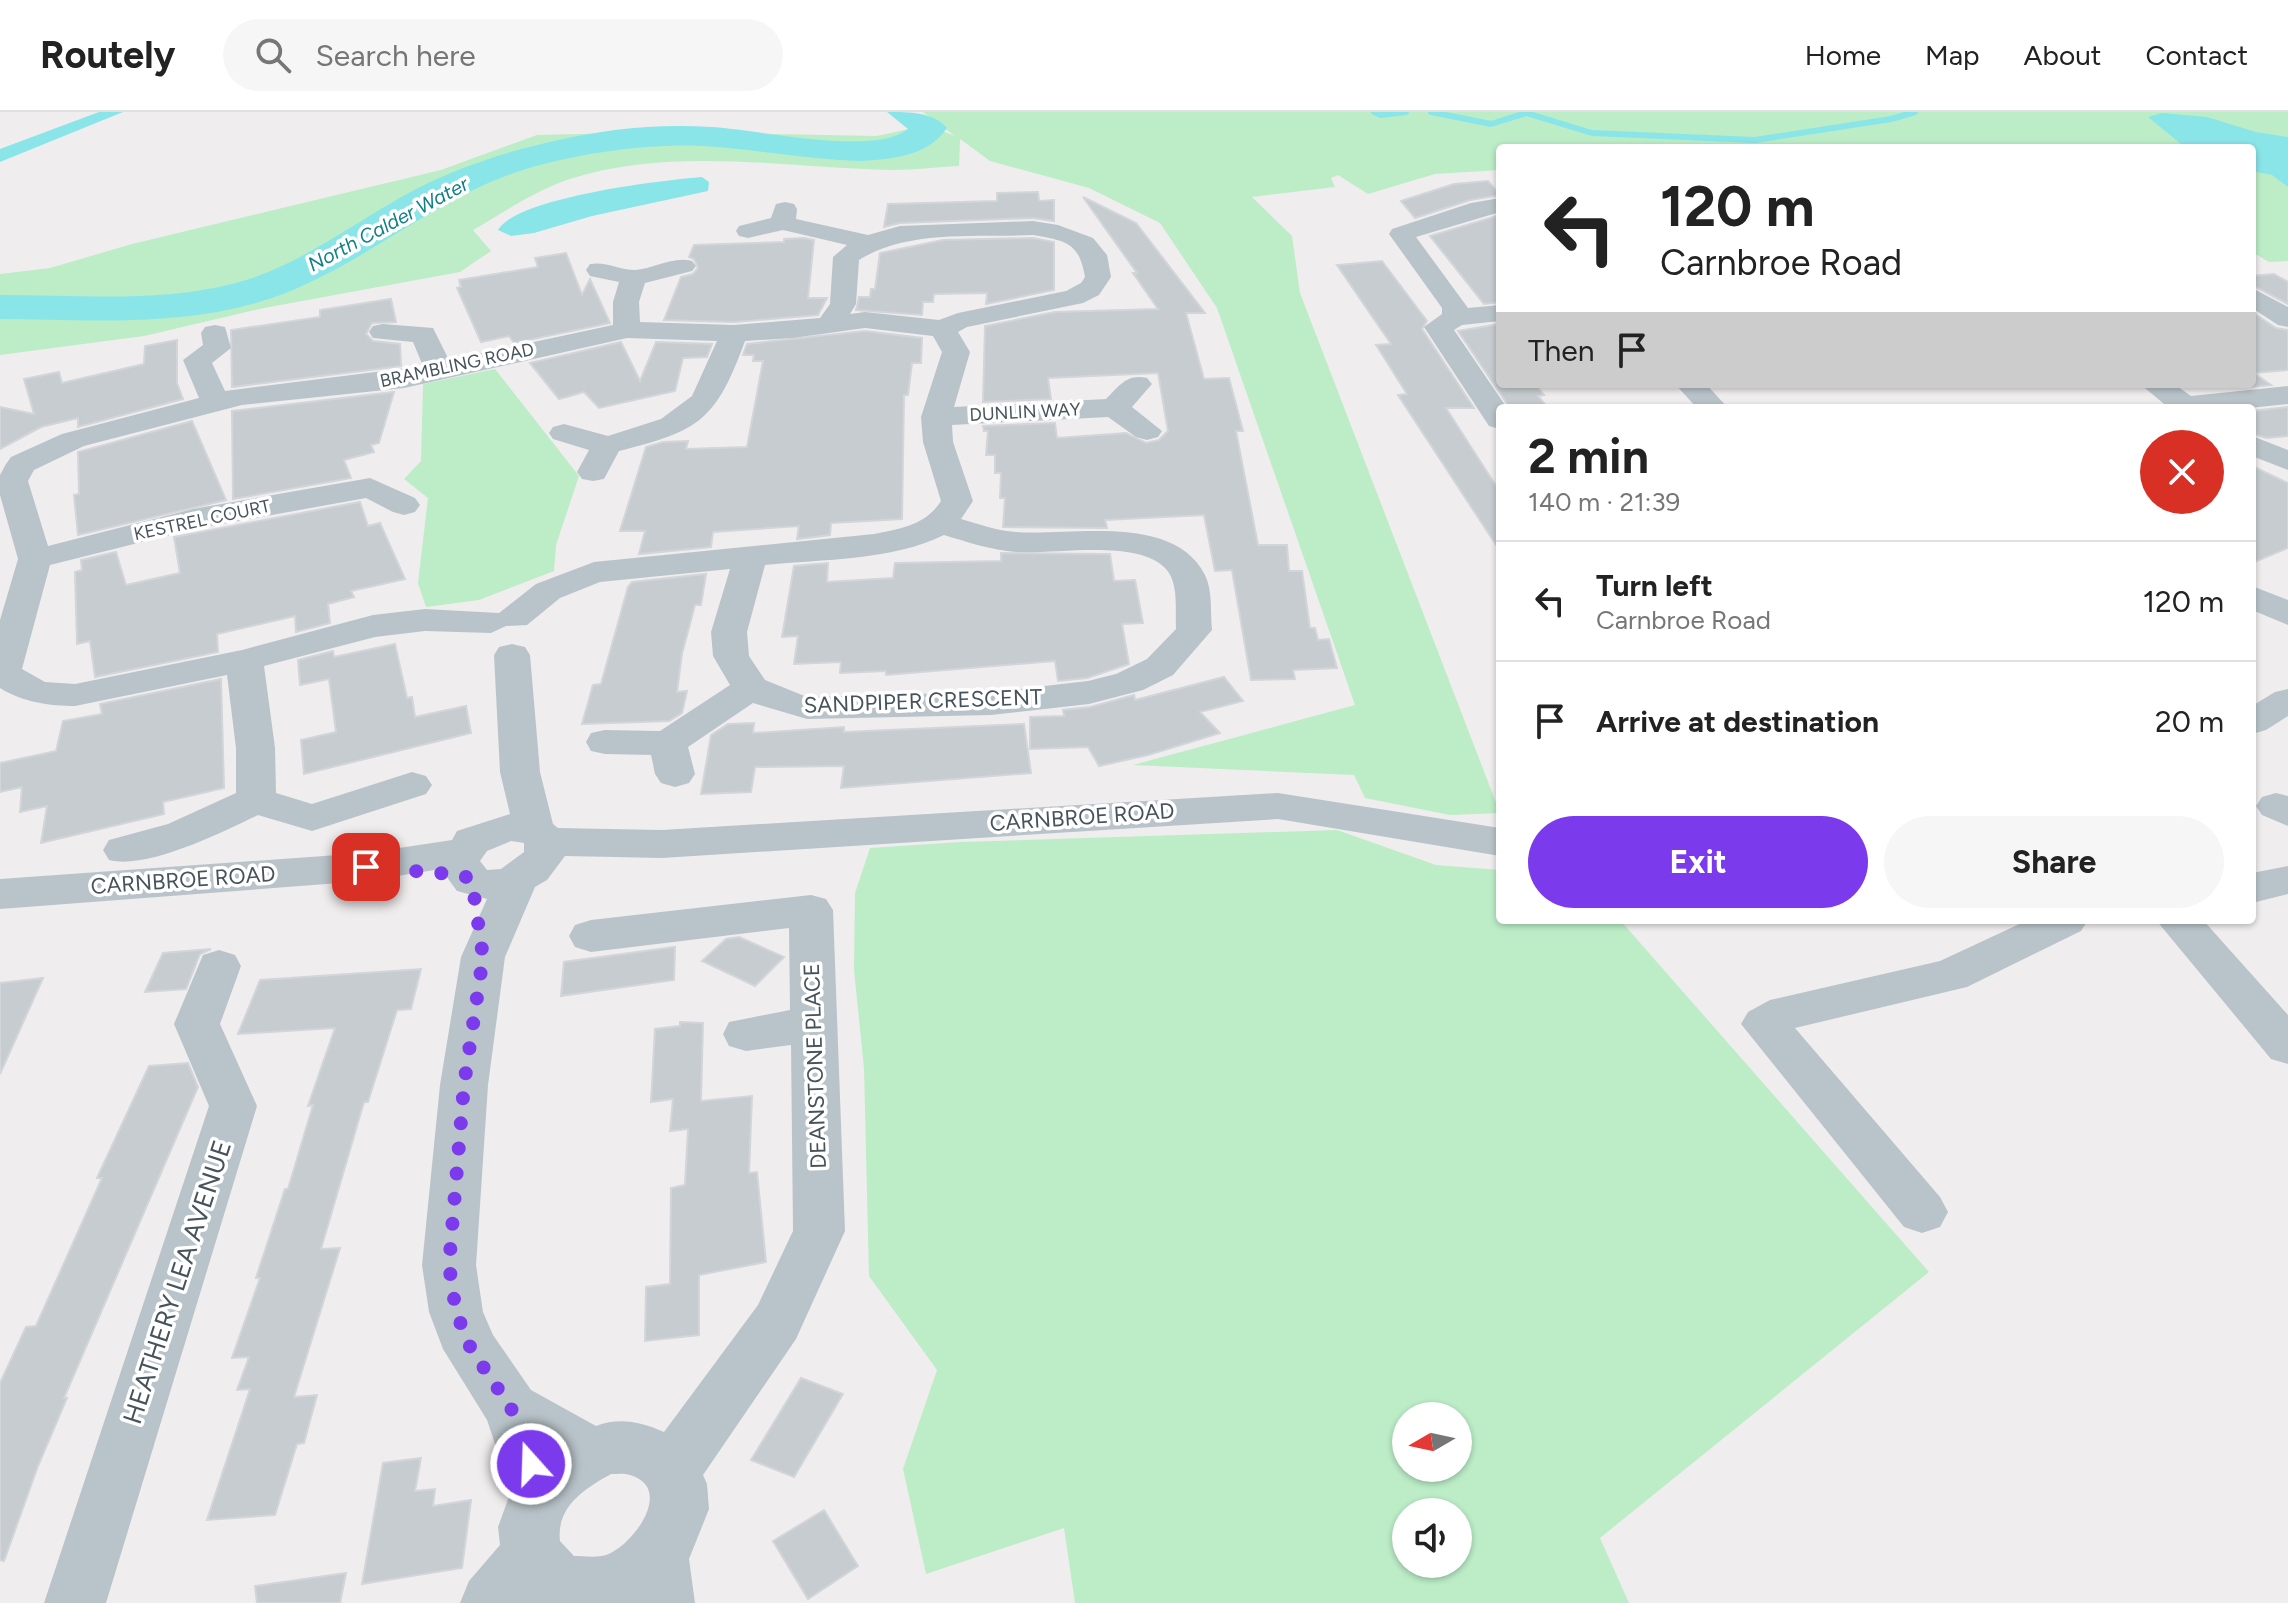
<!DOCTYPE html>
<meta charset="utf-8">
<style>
body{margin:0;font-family:Figtree,sans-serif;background:#f6f6f6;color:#222;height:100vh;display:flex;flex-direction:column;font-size:30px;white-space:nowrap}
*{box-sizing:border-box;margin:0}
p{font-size:26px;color:#767676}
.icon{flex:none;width:44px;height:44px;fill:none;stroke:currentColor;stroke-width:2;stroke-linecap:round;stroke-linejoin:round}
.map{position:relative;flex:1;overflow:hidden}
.details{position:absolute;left:1496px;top:292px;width:760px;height:520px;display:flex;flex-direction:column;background:#fff;border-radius:8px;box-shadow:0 2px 6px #0004}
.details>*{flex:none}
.hud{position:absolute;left:1496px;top:32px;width:760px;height:244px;border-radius:8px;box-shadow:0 2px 6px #0004;background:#fff;color:#222;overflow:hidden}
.needle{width:52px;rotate:261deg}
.tools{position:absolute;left:1392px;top:1290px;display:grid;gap:16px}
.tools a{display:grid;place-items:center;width:80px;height:80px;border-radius:50%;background:#fff;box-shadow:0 2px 6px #0004;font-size:40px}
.pin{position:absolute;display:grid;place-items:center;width:68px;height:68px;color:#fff;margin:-34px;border-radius:16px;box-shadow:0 4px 12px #0006}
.me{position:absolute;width:88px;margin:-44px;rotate:340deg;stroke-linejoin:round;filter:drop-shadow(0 0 6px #0008)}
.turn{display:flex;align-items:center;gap:28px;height:168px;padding:0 32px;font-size:36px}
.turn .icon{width:104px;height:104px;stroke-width:2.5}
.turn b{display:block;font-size:56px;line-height:68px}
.then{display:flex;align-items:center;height:76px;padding:0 32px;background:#0003;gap:16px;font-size:30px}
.round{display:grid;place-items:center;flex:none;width:84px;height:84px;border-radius:42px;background:#f6f6f6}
.summary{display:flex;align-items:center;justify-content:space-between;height:136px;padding:0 32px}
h1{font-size:48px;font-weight:700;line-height:60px}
.cta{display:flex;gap:16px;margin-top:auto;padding:16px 32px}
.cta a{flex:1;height:92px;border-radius:48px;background:#7c3aed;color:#fff;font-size:32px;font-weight:700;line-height:92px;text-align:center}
.cta a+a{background:#f6f6f6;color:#222}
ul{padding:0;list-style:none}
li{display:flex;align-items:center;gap:24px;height:120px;padding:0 32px;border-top:2px solid #e0e0e0}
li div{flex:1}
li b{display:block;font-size:30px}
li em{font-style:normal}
header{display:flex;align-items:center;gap:48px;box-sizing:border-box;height:112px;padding:0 40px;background:#fff;border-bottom:2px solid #e0e0e0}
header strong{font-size:38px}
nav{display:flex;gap:44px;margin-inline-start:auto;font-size:28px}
.search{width:560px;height:72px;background:#f6f6f6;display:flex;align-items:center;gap:20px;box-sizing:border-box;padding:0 28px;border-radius:44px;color:#767676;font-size:30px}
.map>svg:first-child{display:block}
.green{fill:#bcedc7;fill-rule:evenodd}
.water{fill:#8ae5e9}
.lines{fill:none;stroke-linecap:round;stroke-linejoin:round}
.stream{stroke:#8ae5e9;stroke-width:6}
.river{fill:#8ae5e9;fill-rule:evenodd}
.building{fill:#c7ccd0;stroke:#d2d5d9;stroke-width:2}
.minor{fill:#b9c4ca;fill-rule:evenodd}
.route{stroke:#7c3aed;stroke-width:14;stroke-dasharray:0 25.2}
.labels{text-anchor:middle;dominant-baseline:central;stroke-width:7;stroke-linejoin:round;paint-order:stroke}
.far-street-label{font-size:18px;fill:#46545a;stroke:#fff}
.far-water-label{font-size:20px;font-style:italic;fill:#108087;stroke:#fff}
.street-label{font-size:22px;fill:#46545a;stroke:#fff}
.near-street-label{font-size:26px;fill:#46545a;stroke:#fff}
</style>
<header>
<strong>Routely</strong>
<div class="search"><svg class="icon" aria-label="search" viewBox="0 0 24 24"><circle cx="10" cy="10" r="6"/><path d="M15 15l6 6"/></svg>Search here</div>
<nav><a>Home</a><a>Map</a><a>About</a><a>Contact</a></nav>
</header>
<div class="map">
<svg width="2288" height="1491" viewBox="0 0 2288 1491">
<rect width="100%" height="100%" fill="#f0edee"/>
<path class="green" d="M923 0H2288V149L2269 150 2252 140V36H1963L1952 32 1916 36H1500V58L1435 62 1368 82 1338 63 1331 66 1335 75 1252 85 1292 124 1300 181 1500 701 1450 703 1365 686 1354 663 1133 653 1355 593 1217 196 1160 111 1089 76 990 49 960 27 959 54C937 55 914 58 892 58 787 56 673 34 570 67 536 78 504 100 473 118L491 139 460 160 264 196 144 224 0 243V162L50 156 132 132 441 58 537 23 663 20 877 24 927 13 955 24Z
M495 257 579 364 556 433 554 459 479 488 426 495 418 471 428 386 404 367 421 349 423 272Z
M1337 718 1436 753 1500 758V808H1620L1929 1160 1600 1426 1629 1491H1075L1064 1416 926 1462 903 1357 937 1258 869 1164 864 956 854 858 855 781 870 736 961 730ZM1406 1304H1458V1356H1406ZM1406 1400H1458V1452H1406Z"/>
<path class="water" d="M99 0H123L0 50V37Z
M2162 1 2207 5 2256 20 2288 25V75L2272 63 2252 59V36H2162L2181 32 2148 5Z
M702 65 709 70 708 79 592 104 534 121 511 124 498 118C517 85 664 68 702 65Z"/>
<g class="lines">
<path class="stream" d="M1374 0 1381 3 1406 0
M1431 0 1491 12 1526 1 1592 21 1755 28 1891 7 1915 0"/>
<path class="river" d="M887 0C910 0 933 0 947 16 928 44 893 47 862 49 813 48 765 39 717 35 657 30 594 39 536 54 444 79 375 145 288 180 198 216 95 208 0 207V183C77 183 161 191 236 171 301 154 358 107 418 76 480 45 546 28 615 18 647 14 679 13 711 15 756 17 874 45 908 17Z"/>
</g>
<path class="building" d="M1488 69 1500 83 1470 88 1415 106 1401 89 1454 72Z
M1038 80 1039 89 1054 88V109L1033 106 900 111 884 115 888 92 997 89V81Z
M1083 85 1136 111 1205 201H1186L1204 267 1229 266 1243 319H1236L1258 433H1287L1289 459H1302L1310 516H1315L1318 528 1329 527 1337 556 1293 558 1295 567 1251 568 1232 458 1215 459 1204 403 1105 408 1107 416 1003 415 1005 386H1000L1001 361H995V343H986L988 319H984L983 314 1055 311 1057 326 1126 321 1146 331 1159 328 1168 319 1158 261 1048 266 1051 287 983 290 985 214 1055 200 1158 197 1133 161H1137Z
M1500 103V190L1484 192 1430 124Z
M804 126 814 128 808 186H827L818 203 734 210 664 208 681 165 693 162 698 156 694 147 689 145 694 133 784 130V127Z
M1033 126 1054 130V178L986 192 987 181 934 182 933 190H923L922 203 856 198 859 185H870L871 177H875L880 141 943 128Z
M566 141 582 183 590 167 610 211 514 231 509 224 481 230 457 176 461 175 459 168 538 155 535 146Z
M1382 149 1427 209 1422 217 1474 296H1446L1500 380V439L1398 283 1407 282 1376 233 1391 232 1337 153Z
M2274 162 2288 170V192L2252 173V164Z
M391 187 396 210 372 211 366 222 373 229 400 232 401 254 232 275 231 218 320 205V198Z
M2252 200 2276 216 2288 218V258L2254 261 2271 273 2252 275Z
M1500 212V272H1535L1544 283 1538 284 1548 296H1510L1458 219Z
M865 219 922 226 921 251H912L908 283H904L902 407 831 411 830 423 797 427 799 414 713 420 711 435 639 442 645 419H620L646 335 663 330 688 329 686 337 747 335 763 249H753L754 243H743L747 232Z
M177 228V271L183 287 78 315V306L41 315 0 337V295L34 302 24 267 59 260 62 271 144 252 145 234Z
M621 230 640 269 656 230 712 232 707 245 683 246 675 279 599 296 584 280 559 287 530 251Z
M394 280 379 331 371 333 374 340 344 348 351 366 233 387 232 299Z
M2288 295V324L2266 326 2252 321V299Z
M192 309 226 388 78 423 74 383 79 382 78 340Z
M2252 354 2288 371V436L2252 451Z
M360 390 368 414 380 411 405 467 351 479 354 485 328 492 330 511 296 520 295 504 217 522 218 540 95 565 90 529 77 532 75 460 82 458 81 448 116 440 126 473 180 461 174 425Z
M1001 441 1110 442 1114 469 1135 468 1143 511 1122 512 1129 552 1087 566 1058 569 1055 549 886 563V559L840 561 841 550 794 552 798 524 782 525 794 454 828 451 827 470 893 466 895 451 1001 449Z
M706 462 701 493H695L682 542 677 580 687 579 682 601 669 609 582 612 593 573 601 572 628 475 632 470Z
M395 532 407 586 412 585 415 605 466 594 471 621 304 662 301 628 336 620 329 567 300 573 298 548 333 539 334 545Z
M1224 565 1243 589 1200 600 1220 621 1148 643 1099 654 1088 635 1030 637V605L1064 604 1063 598 1090 595 1134 583 1135 588Z
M221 567 224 676 163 690 164 702 41 731 47 694 20 700 22 675 0 680V651L56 639 63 609 102 602 100 592Z
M754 611 753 621 844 615V620L1024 612 1031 661 841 676 844 654 755 655 751 680 701 682 711 623 728 612Z
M739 825 784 845 755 874 702 849 726 827Z
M675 835 674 868 561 884 564 850Z
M211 837 200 842 186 877 145 880 163 841Z
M421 857 411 897 397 898 368 990H364L321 1137 340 1136 294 1285 317 1283 304 1331 297 1332 275 1403 207 1408 250 1277 237 1278 249 1245 232 1246 260 1166H256L285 1077H288L313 993 308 994 335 916 238 922 260 868Z
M43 866 0 962V871Z
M680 910 703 911 701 989 752 984 749 1061 757 1060 766 1150 699 1163V1223L645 1229 646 1175 670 1172 671 1076 685 1073 688 1017 670 1019 673 987 651 990 655 917 680 914Z
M188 951 198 975 64 1286H67L38 1354 4 1449 0 1448V1271L26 1215 36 1214 102 1066H97L149 954Z
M801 1266 843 1282 794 1365 751 1348Z
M421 1346 415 1379 435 1377 433 1394 471 1388 462 1456 362 1472 383 1351Z
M824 1398 858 1454 808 1487 773 1429Z
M346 1461 340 1491H257L255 1474Z"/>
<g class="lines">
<path class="minor" d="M1500 86V100L1416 125 1468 196 1500 193V209L1462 213 1454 218 1507 296H1500V317L1489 314 1424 215 1442 202V196L1389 122 1392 117 1471 91Z
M785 90 794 92 797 97 796 107 868 123 900 114 1033 109 1058 113 1093 126 1107 143 1111 165 1099 183 1083 191 967 215 958 220 970 240 954 295 1106 287C1119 274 1127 261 1147 266L1152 272 1132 295 1162 319 1158 325 1147 328 1136 325 1108 305 952 313 953 330 973 389 961 407C979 412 997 419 1016 420 1072 424 1174 401 1205 463 1213 479 1210 501 1212 518L1173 563 1143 578 1089 592 991 603 807 607 753 591 688 635 695 662 689 671 675 675 661 671 655 662 651 643 605 642 591 639 586 630 591 621 605 618 660 619 730 573 713 544 711 520 730 457 600 470 560 486 527 513 506 514 491 521 425 519 375 525 264 554 275 636 276 681 312 692 412 660 426 664 432 673 426 682 312 719 258 703C222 720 147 758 109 748L103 738 109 728 168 712 236 681V636L227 563 75 594C50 594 22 590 0 576V508L18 447 0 383V363L6 352 11 345 62 322 199 286 183 248 203 233 201 221 205 215 215 213 225 215 231 236 212 251 225 279 423 254 413 230 373 226 369 220 373 214 383 212 433 216 449 248 613 213V190L619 170 590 164 586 158 590 152C606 149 619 158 635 158 654 157 672 144 692 149L696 154 692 159 645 171 639 190 640 210 734 213 820 206 830 192 833 145 847 133 783 118 748 126 739 124 736 119 739 114 771 106 776 92ZM1033 123C1066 129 1079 130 1085 165L1081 171 1066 179 958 201 939 208 865 200 850 202 856 192 859 148C909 117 975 126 1033 123ZM865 216 933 224 942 240 921 305 923 330 941 389C926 413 900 417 874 422L594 450 536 472 499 501 425 497 373 503 242 538 75 572 45 570 22 557 50 453 194 417 366 386 393 400 404 403 415 400 420 393 415 386 370 366 193 397 48 434 28 369 34 358 84 334 242 293 404 276 627 226 717 229 692 284 661 307 608 324 564 312 553 315 549 321 553 327 589 338 577 360 582 367 593 369 604 367 619 339C700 319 716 308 745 229L793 226ZM944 423C967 430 991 438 1016 440 1054 443 1138 426 1166 457 1179 471 1175 498 1176 517L1147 547 1116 562 1088 569 991 580 807 585 765 568 749 544 747 520 765 453C823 447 891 449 944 423Z
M2252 176 2288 195V215L2278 213 2252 196Z
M1675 272H1706L1728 296H1697Z
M2140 272H2174L2191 284 2288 274V292L2249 296H2169Z
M2252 324 2288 338V358L2252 344Z
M2252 474 2288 488V513L2252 498Z
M512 532 525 535 530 543 540 660 553 712 558 716 662 718 1278 681 1500 716V744L1278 707 662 746 565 744 547 768 535 775 505 845 488 973 476 1153 483 1200 493 1223 531 1278 596 1314C620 1305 641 1310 664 1320L758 1193 793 1119 791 933 746 939 729 934 723 922 729 910 790 898 789 816 591 840 575 835 569 824 575 813 591 808 811 783 826 787 833 798 845 1119 796 1227 703 1363 707 1372 709 1397 689 1447 695 1491H460L469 1469 500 1433 498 1415 511 1379 487 1308 443 1237 429 1200 422 1153 440 973 461 845 487 787 457 779 441 757 366 769 0 797V767L366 741 452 728 457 719 510 702 500 660 494 543 499 535ZM511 729 524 731V740L501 757 487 758 480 749 487 739ZM611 1362C617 1362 625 1361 630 1363 675 1376 633 1434 606 1443 596 1446 584 1444 574 1444L560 1429C556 1395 584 1377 611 1362Z
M2288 577V604L2266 618 2252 622V594L2275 580Z
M2276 681 2288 684V714L2262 703 2256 694 2262 685Z
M2288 754V782L2252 791V761Z
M2028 808H2088L2081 819 1967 875 1795 916 1940 1085 1948 1100 1940 1115 1922 1121 1904 1115 1741 912 1748 900 1770 888 1940 849Z
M2156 808H2203L2288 903V952L2271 947Z
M219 838 235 843 241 854 220 912 257 994 106 1491H44L209 994 174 912 203 843Z"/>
</g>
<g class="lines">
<path class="route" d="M366 755 463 763 472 769 483 845 464 973 449 1153 456 1200 471 1237 511 1296 531 1352"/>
</g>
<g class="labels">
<g class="far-street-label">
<text transform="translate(457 253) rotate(-12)">BRAMBLING ROAD</text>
<text transform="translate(1025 300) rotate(-3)">DUNLIN WAY</text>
<text transform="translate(202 408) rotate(-12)">KESTREL COURT</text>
</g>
<g class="far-water-label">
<text transform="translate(388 112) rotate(-28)">North Calder Water</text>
</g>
<g class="street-label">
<text transform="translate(923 589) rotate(-2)">SANDPIPER CRESCENT</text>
<text transform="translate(1082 705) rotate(-4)">CARNBROE ROAD</text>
<text transform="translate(183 768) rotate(-4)">CARNBROE ROAD</text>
<text transform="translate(815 954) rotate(-92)">DEANSTONE PLACE</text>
</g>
<g class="near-street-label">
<text transform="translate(177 1170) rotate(-72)">HEATHERY LEA AVENUE</text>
</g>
</g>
</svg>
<div class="tools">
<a><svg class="needle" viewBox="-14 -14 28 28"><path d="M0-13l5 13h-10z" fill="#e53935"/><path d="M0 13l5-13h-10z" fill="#767676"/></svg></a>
<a><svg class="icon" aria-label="sound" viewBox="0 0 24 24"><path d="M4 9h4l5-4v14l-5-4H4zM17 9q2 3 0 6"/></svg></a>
</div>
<div class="pin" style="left:366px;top:755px;background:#d93025"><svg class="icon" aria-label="arrive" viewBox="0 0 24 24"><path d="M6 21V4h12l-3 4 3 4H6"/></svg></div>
<svg class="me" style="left:531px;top:1352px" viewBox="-20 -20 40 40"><circle r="17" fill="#7c3aed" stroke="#fff" stroke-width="3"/><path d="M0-11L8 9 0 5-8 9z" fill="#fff"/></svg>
<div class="hud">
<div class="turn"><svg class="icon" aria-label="left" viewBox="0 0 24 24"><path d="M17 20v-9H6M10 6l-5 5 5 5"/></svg><div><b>120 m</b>Carnbroe Road</div></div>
<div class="then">Then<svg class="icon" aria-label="arrive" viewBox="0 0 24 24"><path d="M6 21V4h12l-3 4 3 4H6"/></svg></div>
</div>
<section class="details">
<div class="summary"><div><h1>2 min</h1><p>140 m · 21:39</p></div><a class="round" style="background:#d93025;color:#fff"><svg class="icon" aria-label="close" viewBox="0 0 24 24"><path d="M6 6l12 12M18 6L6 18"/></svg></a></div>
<ul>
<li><svg class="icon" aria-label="left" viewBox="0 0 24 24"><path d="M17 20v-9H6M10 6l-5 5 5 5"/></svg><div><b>Turn left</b><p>Carnbroe Road</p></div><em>120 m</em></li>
<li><svg class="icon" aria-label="arrive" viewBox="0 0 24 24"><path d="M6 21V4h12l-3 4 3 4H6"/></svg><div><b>Arrive at destination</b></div><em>20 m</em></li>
</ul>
<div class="cta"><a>Exit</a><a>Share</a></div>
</section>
</div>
